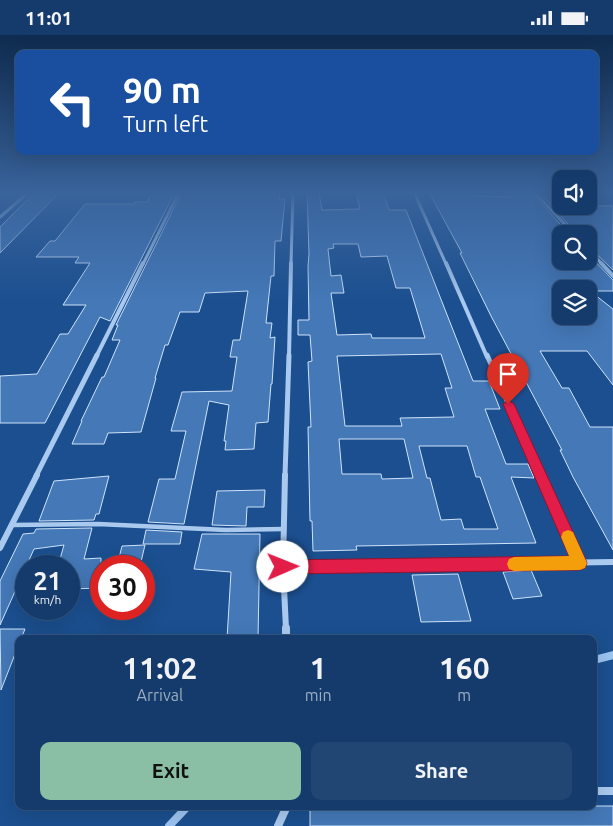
<!DOCTYPE html>
<style>
body{margin:0;font-family:Ubuntu,sans-serif;background:#214673;color:#f1f3f6;height:100vh;display:flex;flex-direction:column;font-size:19px;white-space:nowrap}
*{box-sizing:border-box;margin:0}
p{font-size:16px;color:#9dadc1}
.icon{flex:none;width:28px;height:28px;fill:none;stroke:currentColor;stroke-width:2;stroke-linecap:round;stroke-linejoin:round}
.map{position:relative;flex:1;overflow:hidden}
.details{position:absolute;left:15px;top:600px;width:582px;height:175px;display:flex;flex-direction:column;background:#143b6b;border-radius:10px;box-shadow:0 5px 20px #0002,0 0 0 1px #33557e}
.details>*{flex:none}
.banner{position:absolute;left:15px;top:15px;width:584px;height:105px;border-radius:10px;box-shadow:0 5px 20px #0002,0 0 0 1px #33557e;background:#1a4fa0;color:#fff;overflow:hidden}
.controls{position:absolute;left:552px;top:135px;display:grid;gap:10px}
.controls a{display:grid;place-items:center;width:45px;height:45px;border-radius:10px;background:#143b6b;box-shadow:0 5px 20px #0002,0 0 0 1px #33557e;font-size:25px}
.speed{position:absolute;left:15px;top:520px;display:flex;gap:10px;font-size:25px;font-weight:700;text-align:center}
.speed>*{display:grid;place-content:center;width:65px;height:65px;border-radius:50%;background:#143b6b;box-shadow:0 5px 20px #0002,0 0 0 1px #33557e;line-height:1}
.speed small{font-size:12px;font-weight:400}
.speed .limit{border:8px solid #d22;background:#fff;color:#111}
.pin{position:absolute;display:grid;place-items:center;width:42px;height:42px;color:#fff;margin:-51px -21px;border-radius:50% 50% 50% 0;rotate:-45deg;box-shadow:0 0 5px #0007}
.pin .icon{rotate:45deg}
.me{position:absolute;width:55px;margin:-28px;rotate:89deg;stroke-linejoin:round;filter:drop-shadow(0 0 4px #0008)}
.turn{display:flex;align-items:center;gap:18px;height:105px;padding:0 25px;font-size:22px}
.turn .icon{width:65px;height:65px;stroke-width:2.5}
.turn b{display:block;font-size:35px;line-height:42px}
.eta{display:flex;justify-content:space-evenly;align-items:center;height:85px;text-align:center}
.eta b{font-size:30px;font-weight:700;line-height:35px}
.primary-button{display:flex;gap:10px;margin-top:auto;padding:10px 25px}
.primary-button a{flex:1;height:58px;border-radius:10px;background:#8abfa5;color:#111;font-size:20px;font-weight:700;line-height:58px;text-align:center}
.primary-button a+a{background:#214673;color:#f1f3f6}
.status{display:flex;justify-content:space-between;align-items:center;height:35px;padding:0 25px;background:#143b6b;direction:ltr}
.status svg{height:14px;fill:currentColor}
.map>svg:first-child{display:block}
.lines{fill:none;stroke-linecap:round;stroke-linejoin:round}
.stream{stroke:#9cc4f0;stroke-width:8}
.building{fill:#4478b7;stroke:#cfe3fa;fill-rule:evenodd}
.lane{stroke:#a9c9ee;stroke-width:4.5}
.street-far4{stroke:#a9c9ee;stroke-width:3}
.street-far3{stroke:#a9c9ee;stroke-width:4}
.street-far2{stroke:#a9c9ee;stroke-width:5}
.street-far1{stroke:#a9c9ee;stroke-width:6}
.street{stroke:#a9c9ee;stroke-width:8}
.route{fill:#e11d48;stroke:#92132f}
.slow{fill:#f59e0b}
</style>
<div class="status"><b>11:01</b><svg viewBox="0 0 49 12"><path d="M0 12V9h3v3zM5 12V6h3v6zM10 12V3h3v9zM15 12V0h3v12zM26 1h20v11H26zM47 4h2v5h-2z"/></svg></div>
<div class="map">
<svg width="613" height="791" viewBox="0 0 613 791">
<rect width="100%" height="100%" fill="#1b4f8f"/>
<g class="lines">
<path class="stream" d="M594 625 613 620
M169 791 188 771"/>
</g>
<path class="building" d="M35 157H60L0 218V192Z
M152 157H175L110 286 100 282 45 388H0V341L37 339 60 299H68L86 270H63L90 228H75L79 222H36L50 206H55L85 169H134L135 167H147Z
M182 157H280L279 164H285L281 206H275L274 241H271L266 288H272L270 303 275 302 272 349H271L268 387 256 388 254 414 225 415 226 406H224L229 370 209 366 184 489 148 487 159 444H175L186 396H171L182 357 232 356 237 322H230L233 305H240L248 256 205 258 199 277H180L168 310H165L155 343H156L141 397 108 398 104 409H72L82 386H81L102 342H104L120 305H112L118 290H116Z
M307 157H319L322 175 360 174 356 157H383L389 175H406L473 346H489L500 374H485L506 429H528L534 443 511 442 536 508 356 511 357 515 313 516 312 486H310L308 392H311L308 327 312 326 310 300H298V285H309L308 231 309 219ZM333 209H358L361 222 387 221 396 253H410L425 303H372L371 299 337 300 331 258H344L341 240 331 241 328 214 334 213ZM441 319 452 353H445L454 382 400 383 402 391H345L337 321ZM339 404H404L413 443 382 444 381 439H342ZM419 411H467L476 442H480L498 494H464L461 484 441 485 430 443H427Z
M430 157H470L473 161 512 162 508 157H531L569 199H561V226H589V220L613 245V256H590L613 274V350L587 316H540L562 353H569L590 392H613V515L573 442 560 415H562L491 281 460 218H462L431 161H433ZM561 254H589V281H561Z
M539 157H561V171H613V235L589 212V199H577Z
M109 441 99 479H96L94 485 39 486 54 446Z
M265 455 264 472H247L246 491 212 490 217 456Z
M92 493 84 524 101 523V553L69 554V531H58L64 510 34 514 0 590V546L23 499 34 498 36 494Z
M146 495 182 497 180 509H143Z
M202 499H260L258 604H227L231 537 194 534Z
M145 510 140 531H117L122 511Z
M531 535 542 561 513 564 503 537Z
M458 539 471 586 421 587 412 540Z
M0 594H25L21 604H19V609L1 655Z
M310 771H373V773L431 771H613V791H310Z"/>
<g class="lines">
<path class="lane" d="M11 490 98 489 226 495 284 494"/>
<path class="street-far4" d="M414 157 446 229
M534 157 574 199
M0 182 29 157
M589 215 602 229
M143 229 179 157
M291 229 293 157"/>
<path class="street-far3" d="M446 228 487 322
M601 228 613 241
M96 322 143 228
M289 322 291 228"/>
<path class="street-far2" d="M487 320 540 441
M36 441 97 320
M285 441 289 320"/>
<path class="street-far1" d="M285 440 283 532 286 594
M540 440 579 528
M0 513 37 440
M283 532 613 527"/>
<path class="street" d="M286 593V604
M594 756H613
M278 791 287 771"/>
</g>
<linearGradient id="sky" x2="0" y2="1"><stop stop-color="#0f2b4f"/><stop offset="0.59" stop-color="#39639b"/><stop offset="1" stop-color="#39639b" stop-opacity="0"/></linearGradient>
<rect width="613" height="267" fill="url(#sky)"/>
<path class="route" d="M508 365 514 369 585 523 587 528 585 533 580 535 283 539 278 537 275 532 278 527 283 525 569 521 503 369Z"/>
<path class="slow" d="M568 495 573 497 587 528 585 533 580 535 514 536 509 534 507 529 509 524 514 522 569 521 561 502 563 497Z"/>
</svg>
<div class="controls">
<a><svg class="icon" aria-label="sound" viewBox="0 0 24 24"><path d="M4 9h4l5-4v14l-5-4H4zM17 9q2 3 0 6"/></svg></a>
<a><svg class="icon" aria-label="search" viewBox="0 0 24 24"><circle cx="10" cy="10" r="6"/><path d="M15 15l6 6"/></svg></a>
<a><svg class="icon" aria-label="layers" viewBox="0 0 24 24"><path d="M12 4l9 5-9 5-9-5zM3 14l9 5 9-5"/></svg></a>
</div>
<div class="speed"><div>21<small>km/h</small></div><div class="limit">30</div></div>
<div class="pin" style="left:508px;top:369px;background:#d93025"><svg class="icon" aria-label="arrive" viewBox="0 0 24 24"><path d="M6 21V4h12l-3 4 3 4H6"/></svg></div>
<svg class="me" style="left:283px;top:532px" viewBox="-20 -20 40 40"><circle r="19" fill="#fff"/><path d="M0-13L10 11 0 6-10 11z" fill="#e11d48"/></svg>
<div class="banner">
<div class="turn"><svg class="icon" aria-label="left" viewBox="0 0 24 24"><path d="M17 20v-9H6M10 6l-5 5 5 5"/></svg><div><b>90 m</b>Turn left</div></div>
</div>
<section class="details">
<div class="eta">
<div><b>11:02</b><p>Arrival</p></div>
<div><b>1</b><p>min</p></div>
<div><b>160</b><p>m</p></div>
</div>
<div class="primary-button"><a>Exit</a><a>Share</a></div>
</section>
</div>
